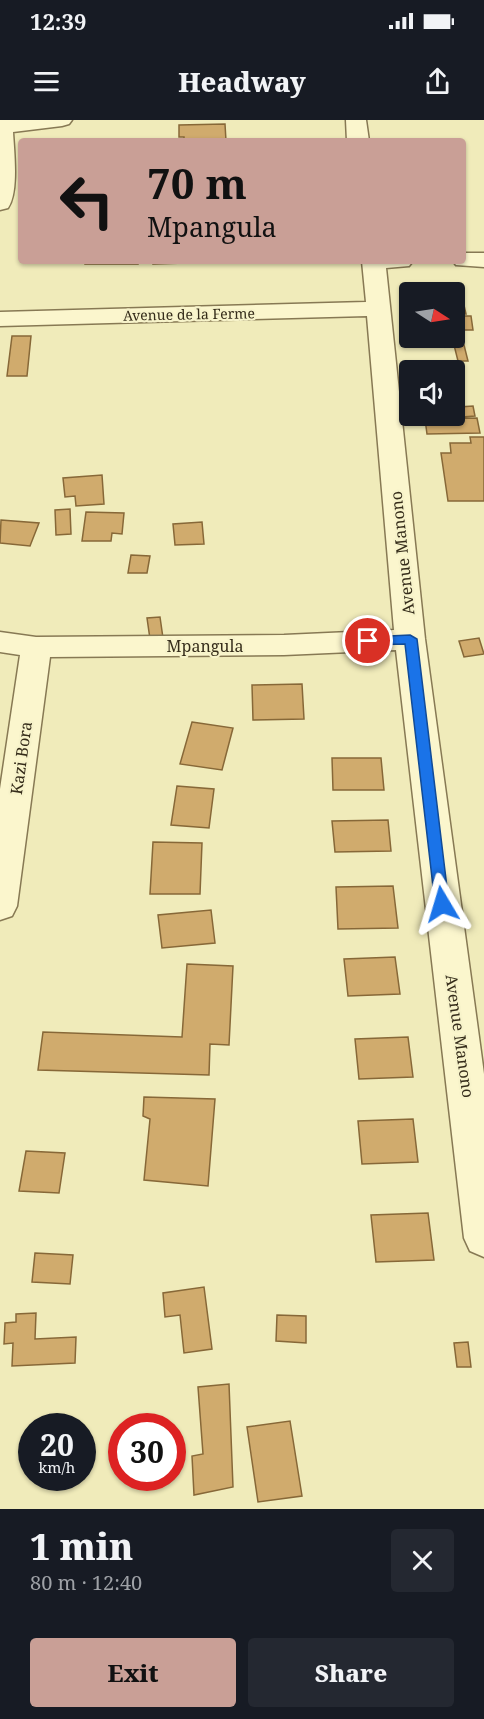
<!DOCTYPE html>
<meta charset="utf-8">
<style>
body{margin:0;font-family:"Noto Serif",serif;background:#242831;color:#f1f3f6;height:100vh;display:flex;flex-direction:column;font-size:22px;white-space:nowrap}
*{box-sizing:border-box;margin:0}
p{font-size:20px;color:#9ea1a6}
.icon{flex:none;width:33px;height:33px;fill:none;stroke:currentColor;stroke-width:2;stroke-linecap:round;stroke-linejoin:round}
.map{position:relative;height:1389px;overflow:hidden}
.drawer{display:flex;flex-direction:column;background:#171b24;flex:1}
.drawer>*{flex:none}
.hud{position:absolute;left:18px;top:18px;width:448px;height:126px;border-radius:6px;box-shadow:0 2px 4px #0004;background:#c99f96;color:#111;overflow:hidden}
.needle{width:39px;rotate:102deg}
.tools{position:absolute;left:399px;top:162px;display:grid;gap:12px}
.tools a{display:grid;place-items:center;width:66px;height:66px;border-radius:6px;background:#171b24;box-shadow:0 2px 4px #0004;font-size:30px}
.speed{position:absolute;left:18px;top:1293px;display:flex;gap:12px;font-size:30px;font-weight:700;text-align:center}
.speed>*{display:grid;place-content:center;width:78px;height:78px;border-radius:50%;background:#171b24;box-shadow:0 2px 4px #0004;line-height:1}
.speed small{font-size:15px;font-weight:400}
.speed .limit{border:9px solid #d22;background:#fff;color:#111}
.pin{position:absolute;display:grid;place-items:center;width:51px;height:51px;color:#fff;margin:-26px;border:3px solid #fff;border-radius:50%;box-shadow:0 2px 6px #0007}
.me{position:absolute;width:66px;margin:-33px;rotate:353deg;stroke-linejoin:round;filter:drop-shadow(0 0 4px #0008)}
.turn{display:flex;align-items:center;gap:21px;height:126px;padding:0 30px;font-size:27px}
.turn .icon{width:78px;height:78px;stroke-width:2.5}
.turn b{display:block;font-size:42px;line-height:51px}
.round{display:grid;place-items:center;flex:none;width:63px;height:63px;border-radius:6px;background:#242831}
.headline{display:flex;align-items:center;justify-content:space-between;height:102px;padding:0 30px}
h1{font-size:36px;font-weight:800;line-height:45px}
.button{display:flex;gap:12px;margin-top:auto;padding:12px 30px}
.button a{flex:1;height:69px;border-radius:6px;background:#c99f96;color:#111;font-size:24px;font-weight:800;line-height:69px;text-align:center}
.button a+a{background:#242831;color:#f1f3f6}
.status{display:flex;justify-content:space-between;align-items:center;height:42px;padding:0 30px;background:#171b24;direction:ltr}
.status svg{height:16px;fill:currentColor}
header{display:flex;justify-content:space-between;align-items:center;height:78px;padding:0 30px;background:#171b24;font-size:27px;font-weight:800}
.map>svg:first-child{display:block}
.building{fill:#d0ab6d;stroke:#876838;stroke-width:1.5}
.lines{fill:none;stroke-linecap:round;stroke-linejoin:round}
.minor-casing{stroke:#877954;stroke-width:3}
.minor{fill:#fbf6cd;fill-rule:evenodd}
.route{fill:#1a73e8;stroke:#114b97;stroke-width:1.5}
.labels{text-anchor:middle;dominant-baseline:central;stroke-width:4.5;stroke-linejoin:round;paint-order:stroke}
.far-street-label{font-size:14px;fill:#352c1a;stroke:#f7f3ca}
.street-label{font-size:16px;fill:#352c1a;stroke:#f7f3ca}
</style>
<div class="status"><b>12:39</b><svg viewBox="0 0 49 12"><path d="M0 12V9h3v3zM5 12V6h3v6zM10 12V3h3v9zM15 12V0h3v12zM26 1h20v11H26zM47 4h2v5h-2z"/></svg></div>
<header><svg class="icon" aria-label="menu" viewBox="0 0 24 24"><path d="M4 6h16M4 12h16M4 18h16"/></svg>Headway<svg class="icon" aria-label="share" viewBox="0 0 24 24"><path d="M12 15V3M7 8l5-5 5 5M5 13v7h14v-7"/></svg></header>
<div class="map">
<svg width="484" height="1389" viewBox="0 0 484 1389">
<rect width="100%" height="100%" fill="#f0ebba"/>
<path class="building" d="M225 4 226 21H184V17H179V5Z
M85 141H138V144H85Z
M153 141H219V142L153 144Z
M463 181 466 194H454V182Z
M454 196H471L473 210H454Z
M12 216H31L27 256H7Z
M454 225H464L468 241H458Z
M473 286 475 296 462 297 459 287Z
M477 298 480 313 427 314 425 299Z
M470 317H484V381H448L441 333H451L450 323H471Z
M102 355 104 384 76 386 75 376 65 377 63 358Z
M70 389 71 414 56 415 55 390Z
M86 392 124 393 122 414 112 413 111 421H82Z
M1 400 39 403 30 426 0 423Z
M202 402 204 424 175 425 173 404Z
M131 435 150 436 147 453H128Z
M160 497 163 518 150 519 147 498Z
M479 518 484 534 464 537 459 521Z
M302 564 304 599 253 600 252 565Z
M192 602 233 608 222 650 180 644Z
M332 638H381L384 670H333Z
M177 666 214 669 209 708 171 705Z
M388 700 391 731 335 732 332 701Z
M153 722 202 723 200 774H150Z
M393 766 398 808 338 809 336 767Z
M211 790 215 823 162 828 158 795Z
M395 837 400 874 348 876 344 839Z
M187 844 233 846 229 925 210 924 209 955 38 950 43 912 182 917Z
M408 917 413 957 359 959 355 919Z
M144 977 215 979 208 1066 144 1060 150 999 143 996Z
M413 999 418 1042 362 1044 358 1001Z
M26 1031 65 1033 59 1073 19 1071Z
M428 1093 434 1140 376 1142 371 1095Z
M35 1133 73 1135 70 1164 32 1162Z
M204 1167 212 1229 184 1233 180 1195 165 1197 163 1173Z
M36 1193 35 1219 76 1217 75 1243 12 1246 13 1223 4 1224 5 1203 16 1202V1194Z
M277 1195 306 1196V1223L276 1221Z
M468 1222 471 1247H457L454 1223Z
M229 1264 233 1367 194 1375 192 1336 203 1334 198 1267Z
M290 1301 302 1376 258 1382 247 1307Z"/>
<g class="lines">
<defs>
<path id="minor" d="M0 0H72L69 4 62 6 13 12C14 31 19 72 8 88L0 90Z
M346 0H366L369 21H347Z
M464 133H484V147L456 145 453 141H464Z
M362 141H413L409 146 386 148 425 519 484 954V1137L470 1131 464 1118 396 530 284 535 50 537 17 786 12 796 0 800V669L20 535 0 532V512L36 517 284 515 394 510 367 196 0 206V192L366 182Z"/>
</defs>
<use href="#minor" class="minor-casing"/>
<use href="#minor" class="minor"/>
</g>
<path class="route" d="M410 515 417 519 449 784 447 788H437L435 784 405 524 368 525 362 521 368 517Z"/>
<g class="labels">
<g class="far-street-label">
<text transform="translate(189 194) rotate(-1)">Avenue de la Ferme</text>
</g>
<g class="street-label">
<text transform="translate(402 433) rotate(-96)">Avenue Manono</text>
<text x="205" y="526">Mpangula</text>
<text transform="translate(21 638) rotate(-82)">Kazi Bora</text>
<text transform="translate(460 916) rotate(82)">Avenue Manono</text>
</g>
</g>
</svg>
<div class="tools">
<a><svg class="needle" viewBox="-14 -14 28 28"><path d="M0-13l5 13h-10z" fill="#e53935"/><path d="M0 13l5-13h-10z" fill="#9ea1a6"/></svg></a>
<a><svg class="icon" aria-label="sound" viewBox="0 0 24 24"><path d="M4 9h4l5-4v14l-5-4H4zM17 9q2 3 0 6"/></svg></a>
</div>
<div class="speed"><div>20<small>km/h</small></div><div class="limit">30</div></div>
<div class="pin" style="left:368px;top:521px;background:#d93025"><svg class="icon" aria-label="arrive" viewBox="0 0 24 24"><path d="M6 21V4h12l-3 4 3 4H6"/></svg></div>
<svg class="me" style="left:442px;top:784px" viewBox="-20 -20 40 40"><path d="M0-17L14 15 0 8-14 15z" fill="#1a73e8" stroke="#fff" stroke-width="4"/></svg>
<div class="hud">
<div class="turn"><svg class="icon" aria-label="left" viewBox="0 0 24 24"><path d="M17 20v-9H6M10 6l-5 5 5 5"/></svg><div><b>70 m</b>Mpangula</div></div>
</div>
</div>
<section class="drawer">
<div class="headline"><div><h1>1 min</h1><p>80 m · 12:40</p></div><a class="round"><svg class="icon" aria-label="close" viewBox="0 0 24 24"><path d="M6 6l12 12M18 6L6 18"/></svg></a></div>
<div class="button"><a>Exit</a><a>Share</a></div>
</section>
